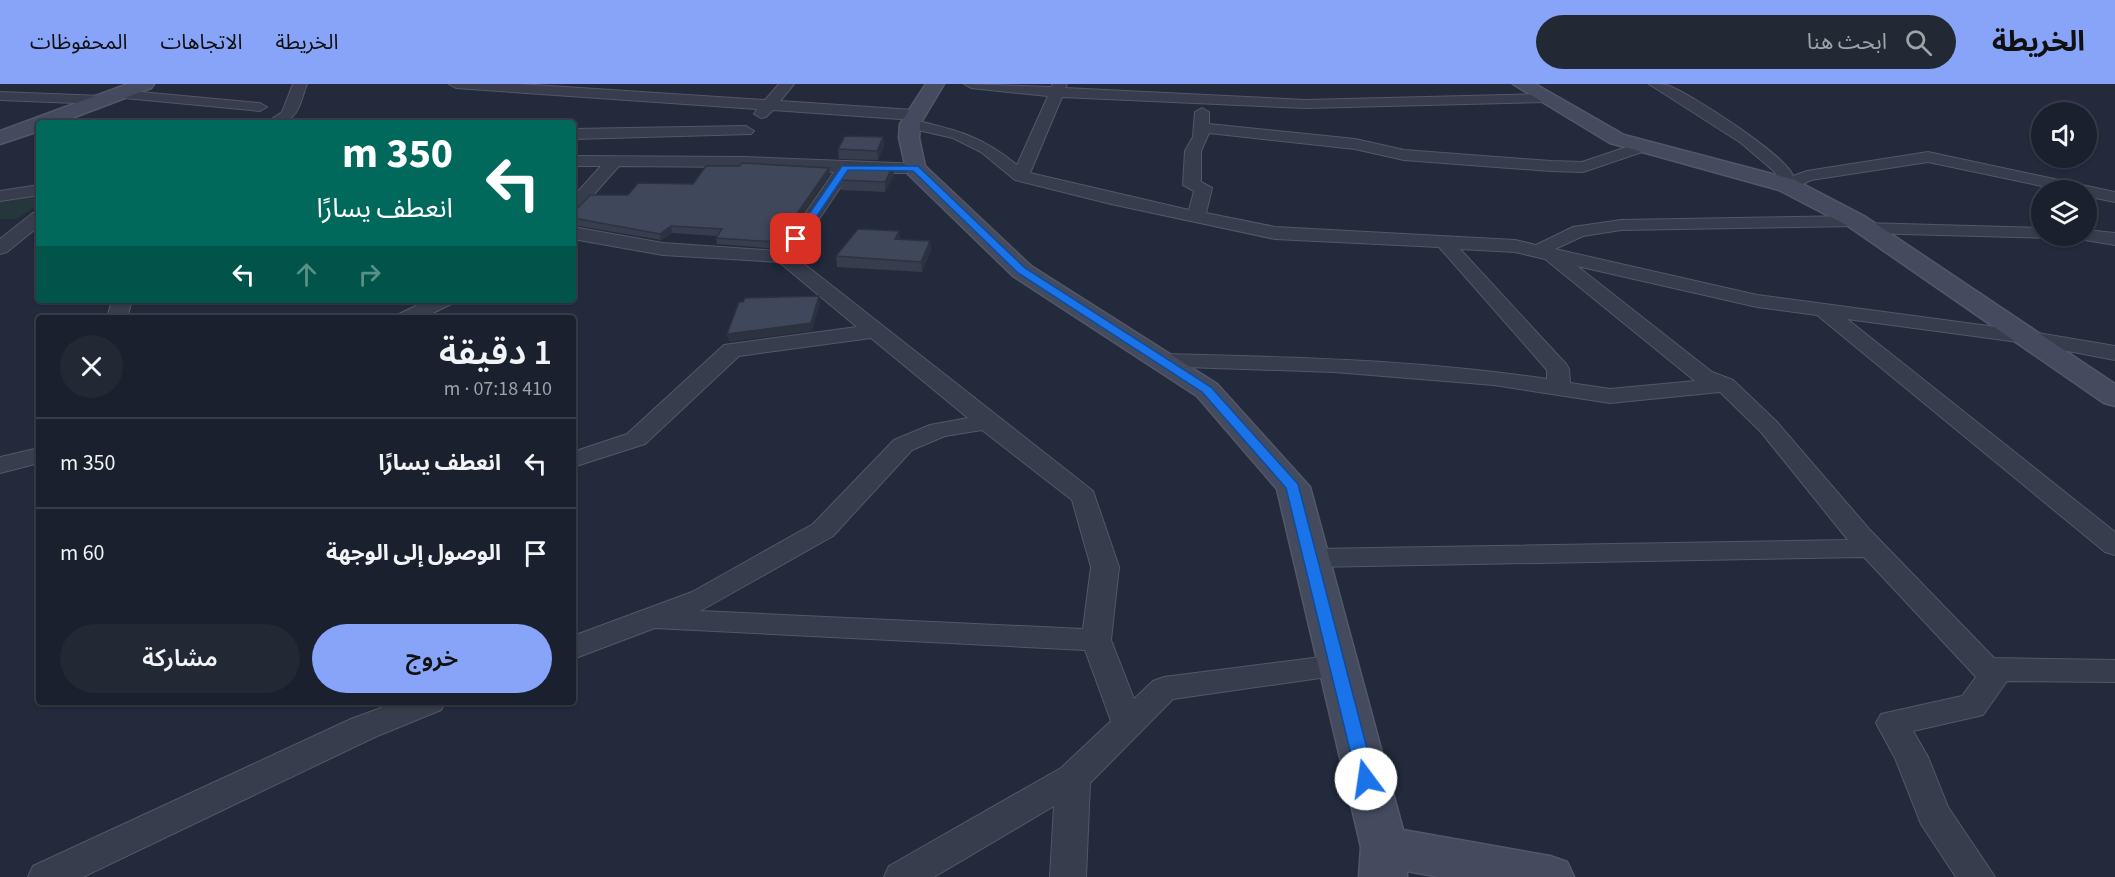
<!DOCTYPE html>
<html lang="ar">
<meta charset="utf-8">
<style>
body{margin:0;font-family:"Source Sans 3","Noto Sans Arabic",sans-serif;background:#232835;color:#f1f3f6;direction:rtl;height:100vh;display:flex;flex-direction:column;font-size:22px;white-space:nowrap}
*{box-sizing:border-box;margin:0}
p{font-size:20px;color:#9fa3aa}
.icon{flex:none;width:33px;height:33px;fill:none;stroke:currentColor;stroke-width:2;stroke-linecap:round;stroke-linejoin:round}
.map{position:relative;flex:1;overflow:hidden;direction:ltr}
.details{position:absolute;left:36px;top:231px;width:540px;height:390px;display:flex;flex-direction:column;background:#1a202d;border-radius:6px;box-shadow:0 2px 4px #0004,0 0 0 2px #383e49;direction:rtl}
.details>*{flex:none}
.banner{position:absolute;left:36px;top:36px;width:540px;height:183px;border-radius:6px;box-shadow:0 2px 4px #0004,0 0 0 2px #383e49;direction:rtl;background:#00695c;color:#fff;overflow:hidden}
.controls{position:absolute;left:2031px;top:18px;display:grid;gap:12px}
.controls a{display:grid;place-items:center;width:66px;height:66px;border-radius:50%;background:#1a202d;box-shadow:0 2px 4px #0004,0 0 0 2px #383e49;font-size:30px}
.pin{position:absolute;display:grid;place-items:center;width:51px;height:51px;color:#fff;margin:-26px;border-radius:12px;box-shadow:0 3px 9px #0006}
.me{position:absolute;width:66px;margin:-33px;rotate:346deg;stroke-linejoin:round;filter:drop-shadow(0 0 4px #0008)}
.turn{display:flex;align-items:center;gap:21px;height:126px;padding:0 24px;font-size:27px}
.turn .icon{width:78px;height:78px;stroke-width:2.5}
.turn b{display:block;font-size:42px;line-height:51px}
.lanes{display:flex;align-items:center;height:57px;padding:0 24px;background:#0003;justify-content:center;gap:30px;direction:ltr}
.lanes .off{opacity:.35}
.round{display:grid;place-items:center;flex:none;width:63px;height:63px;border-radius:32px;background:#232835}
.summary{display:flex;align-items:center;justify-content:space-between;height:102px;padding:0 24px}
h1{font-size:36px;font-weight:600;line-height:45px}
.button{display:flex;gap:12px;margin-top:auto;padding:12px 24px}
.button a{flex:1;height:69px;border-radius:36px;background:#87a4f8;color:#111;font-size:24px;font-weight:600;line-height:69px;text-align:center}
.button a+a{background:#232835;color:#f1f3f6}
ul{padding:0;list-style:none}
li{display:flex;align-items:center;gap:18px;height:90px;padding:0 24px;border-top:2px solid #383e49}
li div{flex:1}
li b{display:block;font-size:22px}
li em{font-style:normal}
header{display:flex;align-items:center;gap:36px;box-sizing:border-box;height:84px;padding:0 30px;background:#87a4f8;color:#111}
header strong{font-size:28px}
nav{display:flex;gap:33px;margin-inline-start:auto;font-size:21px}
.search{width:420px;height:54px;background:#232835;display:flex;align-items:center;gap:15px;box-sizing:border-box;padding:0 21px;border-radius:33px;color:#9fa3aa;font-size:22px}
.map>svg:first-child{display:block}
.green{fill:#25373d}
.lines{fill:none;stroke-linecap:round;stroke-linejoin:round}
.street-casing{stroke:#525867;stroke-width:2}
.secondary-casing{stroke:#525867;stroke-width:3}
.street{fill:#373d4c;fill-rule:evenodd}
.secondary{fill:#454b5f;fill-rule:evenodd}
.wall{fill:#363e4e}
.shaded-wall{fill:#2c3240}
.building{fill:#3f485b;stroke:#2c3240;stroke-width:1.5}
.route{fill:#1a73e8;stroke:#114b97;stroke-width:1.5}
</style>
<header>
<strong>الخريطة</strong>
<div class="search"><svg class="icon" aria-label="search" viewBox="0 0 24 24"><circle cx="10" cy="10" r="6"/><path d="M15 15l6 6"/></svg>ابحث هنا</div>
<nav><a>الخريطة</a><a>الاتجاهات</a><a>المحفوظات</a></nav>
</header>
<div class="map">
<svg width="2115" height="793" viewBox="0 0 2115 793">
<rect width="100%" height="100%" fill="#232a3c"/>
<path class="green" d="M33 112 39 115 38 121 16 135H0V116Z"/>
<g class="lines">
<defs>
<path id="street" d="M293 0H307C297 27 299 39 266 39L282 28Z
M449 0H519L765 16 779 0H794L780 17 914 26 922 31 914 36 773 26 766 33 761 34 754 30 757 25 456 4Z
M964 0 1051 3 1053 0H1067L1065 4 1306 16 1546 10 1553 14 1546 18 1306 24 1062 13 1030 89 1189 126 1194 107 1183 101 1185 67 1193 53 1195 28 1202 24 1209 28V40L1355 55 1404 66 1551 77 1582 78 1645 57 1653 62 1651 65 1583 88 1551 87 1404 76 1355 65 1209 49 1201 67V98L1212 104 1206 129 1275 143 1515 156 1536 161 1573 143 1621 136 1856 132 1862 133 1864 139 2042 144V152H2050L2049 154 1866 149 1860 148 1858 142 1621 146 1583 152 1555 165 1757 211 2026 247 2115 262V276L2026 259 1847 235 2115 448V471L2105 468 1817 231 1757 223 1577 182 1712 288 1733 296 1777 338 1869 445 1994 574 2115 576V598L2007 597 1983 631 1913 647 1928 673 1948 723 1995 793H1956L1921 740 1895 674 1876 639 1881 630 1962 612 1976 593 1864 473 1312 483 1302 480 1298 474 1302 468 1312 465 1848 456 1761 348 1720 308 1610 319 1494 301 1334 288 1155 282 1152 277 1155 272 1163 270C1291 273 1420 276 1547 295V286L1439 163 1275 155 1111 120 1015 96 981 68 953 54 905 43 902 40 910 35C956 46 980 51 1017 81L1048 12 971 4ZM1460 165 1515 168 1545 175 1695 297 1610 305 1570 299 1569 285 1566 280Z
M1649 0C1655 0 1662 0 1667 1 1690 9 1787 72 1793 92L1807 87 1928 68 2115 108V118L2086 112V106H2061L1928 78 1811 96 1793 105H1781L1775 88 1741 59Z
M119 6 260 19 267 23 260 27 114 13 112 10Z
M0 8 103 12 110 16 103 20 0 16Z
M746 42 754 47 751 50 573 55V45Z
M573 72 743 73 921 80 923 84 921 88 915 89H850L794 172 1093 407 1119 483 1111 556 1134 615 1153 597 1164 593 1337 571 1348 574 1352 582 1348 590 1173 615 1090 699 1086 793H1050L1054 722 934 793H884L889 782 1061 684 1111 637 1085 566 655 544 573 575V552L692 508 813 440 894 356 930 341 968 334 871 254 739 272 645 360 573 383V368L627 350 724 261 857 243 779 178 663 171 573 155V143L663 159 779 167 834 88 743 83 619 82 579 127 573 128V113L601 82H573ZM982 346 1072 416 1091 483 1083 545 700 527 833 452 912 366 945 352Z
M39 101V111L0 117V107Z
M39 128V142L7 168 0 170V155L33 129Z
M2086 146 2115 149V161L2079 155 2077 152H2086Z
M112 216H132L127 234H107Z
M428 216H454L451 220 423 234H396L399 230Z
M39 364V379L0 389V373Z
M397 618H446L441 626 375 653 83 793H28L33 782 351 635Z"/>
<path id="secondary" d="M128 0H154L151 4 59 39H39V47L0 60V47Z
M926 0H944L920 40 919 54 925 82 1031 182 1217 300 1310 403 1403 746 1550 772 1567 778 1574 793H1439L1407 787V793H1359L1361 763 1277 405 1197 312 1013 192 907 89 899 54 900 40Z
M1513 0H1535L1624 51 1795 96 1864 132 2115 300V322L2104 319 1848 142 1779 106 1610 59Z"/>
</defs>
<use href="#street" class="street-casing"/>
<use href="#secondary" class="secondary-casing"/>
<use href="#street" class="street"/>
<use href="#secondary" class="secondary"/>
</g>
<path class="wall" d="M883 53 884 62 878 76 839 75 838 65Z
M893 82 894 91 885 108 841 106 840 96Z
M830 90 778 165 717 160 716 154 717 152 672 149 661 156 573 141V129L628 111 693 100Z
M899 147 900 156 930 157 931 167 922 188 837 183 836 172Z"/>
<path class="shaded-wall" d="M883 53 884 62 878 76 877 67Z
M893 82 894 91 885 108V98Z
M829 84 830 90 778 165 777 158Z
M671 142 672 149 661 156 660 150Z
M899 147 900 158 895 155Z
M930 157 931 167 922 188 921 178Z
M819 212 820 220 812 247 729 258 727 250Z"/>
<path class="building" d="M845 52 883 53 877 67 838 65Z
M742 79 829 84 777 158 716 154 722 145 671 142 660 150 573 134V129L590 111H628L638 99 693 100 706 82H739Z
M850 82H893L885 98 840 96Z
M858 145 899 147 895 155 930 157 921 178 836 172Z
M819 212 811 239 727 250 739 218H743L745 214Z"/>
<path class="route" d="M842 82H918L1025 184 1211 303 1298 400 1375 695 1373 700 1366 703 1360 700 1357 695 1286 404 1202 308 1018 189 913 87 848 86 800 157H793L792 155Z"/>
</svg>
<div class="controls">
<a><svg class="icon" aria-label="sound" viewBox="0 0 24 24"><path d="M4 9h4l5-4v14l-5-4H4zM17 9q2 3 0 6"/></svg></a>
<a><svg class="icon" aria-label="layers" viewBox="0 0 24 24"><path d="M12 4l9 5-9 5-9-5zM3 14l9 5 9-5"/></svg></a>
</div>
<div class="pin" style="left:796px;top:155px;background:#d93025"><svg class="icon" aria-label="arrive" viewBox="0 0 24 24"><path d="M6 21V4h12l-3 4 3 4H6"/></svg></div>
<svg class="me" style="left:1366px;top:695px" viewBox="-20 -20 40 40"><circle r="19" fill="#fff"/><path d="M0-13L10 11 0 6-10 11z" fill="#1a73e8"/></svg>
<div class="banner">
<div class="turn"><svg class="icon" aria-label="left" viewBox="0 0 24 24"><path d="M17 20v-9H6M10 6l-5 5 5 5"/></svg><div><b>350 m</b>انعطف يسارًا</div></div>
<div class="lanes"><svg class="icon" aria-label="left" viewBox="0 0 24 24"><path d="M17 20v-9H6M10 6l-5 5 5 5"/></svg><svg class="icon off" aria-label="ahead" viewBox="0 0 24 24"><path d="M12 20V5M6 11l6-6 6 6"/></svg><svg class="icon off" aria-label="right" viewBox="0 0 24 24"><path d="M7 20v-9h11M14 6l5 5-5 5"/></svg></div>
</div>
<section class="details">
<div class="summary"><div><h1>1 دقيقة</h1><p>410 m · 07:18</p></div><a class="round"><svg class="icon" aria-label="close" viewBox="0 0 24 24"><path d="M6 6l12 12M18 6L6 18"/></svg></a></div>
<ul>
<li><svg class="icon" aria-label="left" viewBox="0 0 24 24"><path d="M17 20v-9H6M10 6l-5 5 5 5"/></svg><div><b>انعطف يسارًا</b></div><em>350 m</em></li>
<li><svg class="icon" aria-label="arrive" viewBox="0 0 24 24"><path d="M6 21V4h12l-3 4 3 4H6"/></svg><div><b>الوصول إلى الوجهة</b></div><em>60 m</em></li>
</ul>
<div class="button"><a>خروج</a><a>مشاركة</a></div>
</section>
</div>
